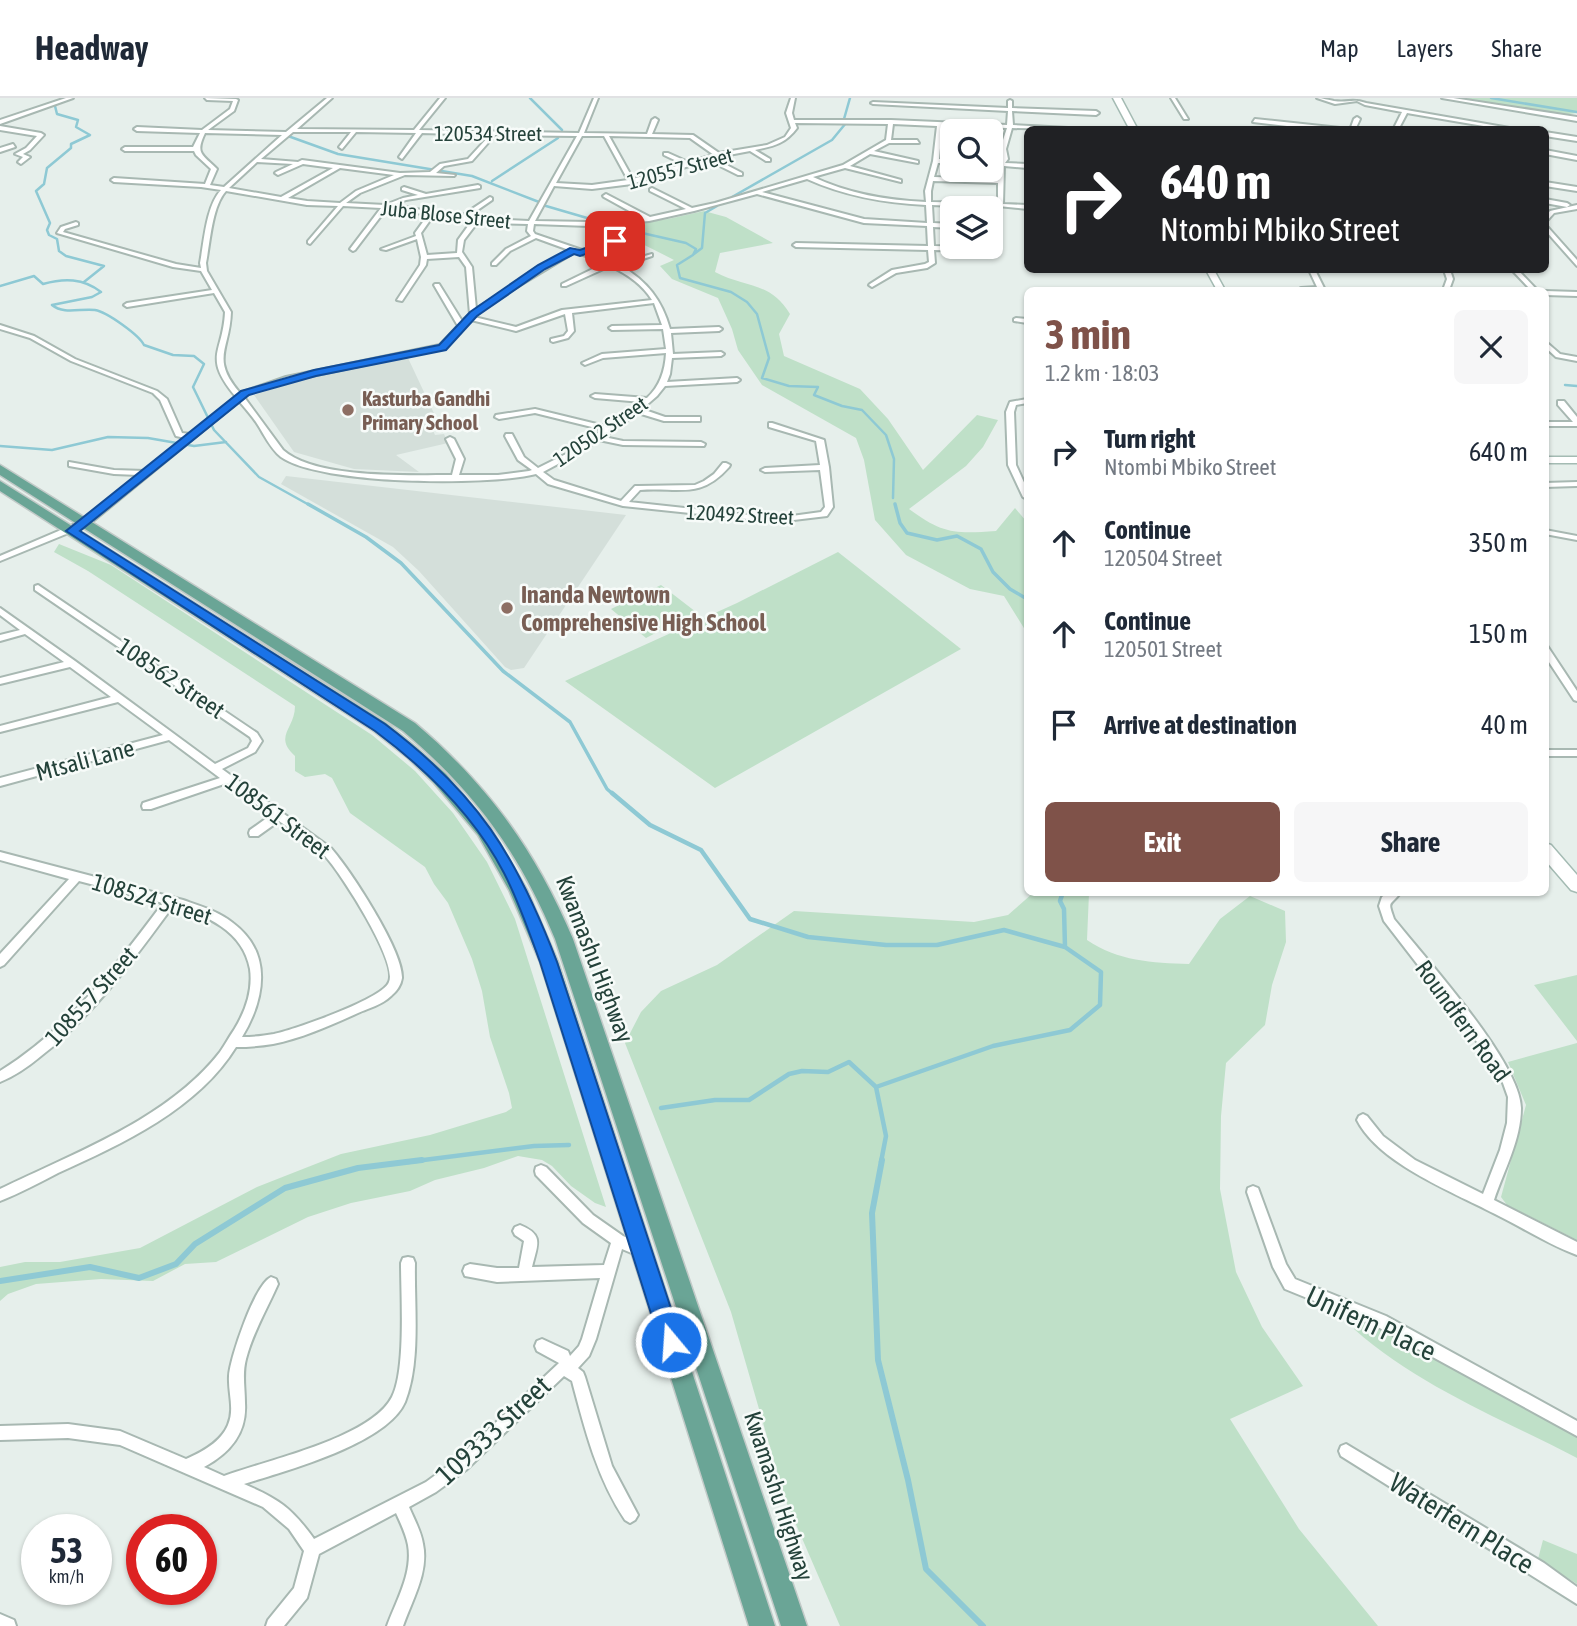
<!DOCTYPE html>
<meta charset="utf-8">
<style>
body{margin:0;font-family:"Asap Condensed",sans-serif;background:#f6f6f7;color:#1f2937;height:100vh;display:flex;flex-direction:column;font-size:26px;white-space:nowrap}
*{box-sizing:border-box;margin:0}
p{font-size:23px;color:#747a83}
.icon{flex:none;width:38px;height:38px;fill:none;stroke:currentColor;stroke-width:2;stroke-linecap:round;stroke-linejoin:round}
.map{position:relative;flex:1;overflow:hidden}
.panel{position:absolute;left:1024px;top:189px;width:525px;height:609px;display:flex;flex-direction:column;background:#fff;border-radius:10px;box-shadow:0 2px 5px #0004}
.panel>*{flex:none}
.top-card{position:absolute;left:1024px;top:28px;width:525px;height:147px;border-radius:10px;box-shadow:0 2px 5px #0004;background:#202124;color:#fff;overflow:hidden}
.buttons{position:absolute;left:940px;top:21px;display:grid;gap:14px}
.buttons a{display:grid;place-items:center;width:63px;height:63px;border-radius:10px;background:#fff;box-shadow:0 2px 5px #0004;font-size:35px}
.speed{position:absolute;left:21px;top:1416px;display:flex;gap:14px;font-size:35px;font-weight:700;text-align:center}
.speed>*{display:grid;place-content:center;width:91px;height:91px;border-radius:50%;background:#fff;box-shadow:0 2px 5px #0004;line-height:1}
.speed small{font-size:18px;font-weight:400}
.speed .limit{border:10px solid #d22;background:#fff;color:#111}
.pin{position:absolute;display:grid;place-items:center;width:60px;height:60px;color:#fff;margin:-30px;border-radius:14px;box-shadow:0 4px 10px #0006}
.me{position:absolute;width:77px;margin:-38px;rotate:342deg;stroke-linejoin:round;filter:drop-shadow(0 0 5px #0008)}
.turn{display:flex;align-items:center;gap:24px;height:147px;padding:0 21px;font-size:32px}
.turn .icon{width:91px;height:91px;stroke-width:2.5}
.turn b{display:block;font-size:49px;line-height:60px}
.round{display:grid;place-items:center;flex:none;width:74px;height:74px;border-radius:10px;background:#f6f6f7}
.overview{display:flex;align-items:center;justify-content:space-between;height:119px;padding:0 21px}
h1{font-size:42px;font-weight:700;line-height:52px;color:#7f5249}
.action{display:flex;gap:14px;margin-top:auto;padding:14px 21px}
.action a{flex:1;height:80px;border-radius:10px;background:#7f5249;color:#fff;font-size:28px;font-weight:700;line-height:80px;text-align:center}
.action a+a{background:#f6f6f7;color:#1f2937}
ul{padding:0;list-style:none}
li{display:flex;align-items:center;gap:21px;height:91px;padding:0 21px}
li div{flex:1}
li b{display:block;font-size:26px}
li em{font-style:normal}
header{display:flex;align-items:center;gap:42px;box-sizing:border-box;height:98px;padding:0 35px;background:#fff;border-bottom:2px solid #e0e1e3}
header strong{font-size:33px}
nav{display:flex;gap:38px;margin-inline-start:auto;font-size:24px}
.map>svg:first-child{display:block}
.built{fill:#d4dfda}
.green{fill:#bfe0c8}
.lines{fill:none;stroke-linecap:round;stroke-linejoin:round}
.stream-far3{stroke:#8ec9d4;stroke-width:2.5}
.stream-far2{stroke:#8ec9d4;stroke-width:3.5}
.stream-far1{stroke:#8ec9d4;stroke-width:4.5}
.stream{stroke:#8ec9d4;stroke-width:6}
.street-casing{stroke:#a8b8b2;stroke-width:4}
.secondary-casing{stroke:#a4bbb3;stroke-width:3}
.primary-casing{stroke:#c2cac8;stroke-width:3}
.street{fill:#fff;fill-rule:evenodd}
.secondary{fill:#fff;fill-rule:evenodd}
.primary{fill:#6aa596;fill-rule:evenodd}
.route{fill:#1a73e8;stroke:#114b97;stroke-width:2}
.education-dot{fill:#8d6e63;stroke:#f7fbf9;stroke-width:2.5}
.labels{text-anchor:middle;dominant-baseline:central;stroke-width:5;stroke-linejoin:round;paint-order:stroke}
.far-street-label{font-size:21px;fill:#24423a;stroke:#f7fbf9}
.far-education-label{font-size:21px;font-weight:bold;fill:#785e54;stroke:#f7fbf9;text-anchor:start}
.education-label{font-size:24px;font-weight:bold;fill:#785e54;stroke:#f7fbf9;text-anchor:start}
.street-label{font-size:24px;fill:#24423a;stroke:#f7fbf9}
.near-street-label{font-size:28px;fill:#24423a;stroke:#f7fbf9}
</style>
<header>
<strong>Headway</strong>
<nav><a>Map</a><a>Layers</a><a>Share</a></nav>
</header>
<div class="map">
<svg width="1577" height="1528" viewBox="0 0 1577 1528">
<rect width="100%" height="100%" fill="#e6efeb"/>
<path class="built" d="M408 260 439 326 431 328 435 337 444 336 448 345 396 357 419 374 354 371 294 354 254 297 302 281Z
M286 378 626 417 524 570 511 572 505 569 419 473 393 449 281 386Z"/>
<path class="green" d="M1457 0H1577V15L1561 17Z
M704 113 726 119 773 145 720 155 715 174C745 190 770 183 790 216L779 236 784 258 860 291 888 321 923 372 977 317 998 322 983 349 966 368 909 411C943 436 955 436 996 433L1015 410 1027 424V535L1004 498 970 491 906 457 875 422 864 362 856 340 762 287 738 252 732 231 718 200 672 181 660 168 674 162C651 150 628 139 604 128L668 121Z
M59 446 111 467 372 637 415 673 453 715 487 764 515 821 606 1109 595 1105 571 1088 552 1068 542 1062 518 1058 484 1070 435 1082 410 1093 351 1105 308 1119 216 1164 185 1166 153 1183 101 1181 36 1186 8 1196 0 1203V1169L25 1164H60L140 1150 257 1089 341 1056 430 1037 506 1014 512 1010 509 995 490 939 482 893 472 861 448 805 434 786 425 769 350 715 332 680 325 676 305 679 295 673V658C273 638 295 631 295 608L88 473 54 454Z
M838 454 961 551 715 690 565 583 737 505Z
M661 487 696 514 646 540 611 511Z
M1033 795H1089L1087 842C1118 863 1152 865 1189 866L1220 821 1250 798 1285 813 1286 844 1272 887 1265 927 1226 965 1221 1018 1220 1091 1236 1174 1262 1229 1303 1288 1230 1321 1299 1431 1378 1528H840L785 1401 731 1214 625 945 641 914 661 893 717 867 794 813 974 824 1008 817Z
M1577 877V943L1534 887Z
M1577 945V1142L1507 1107 1501 1099 1526 1007 1508 964Z
M1368 1222 1577 1339V1360C1502 1321 1418 1288 1354 1231Z
M1543 1442 1577 1456V1486L1538 1461Z"/>
<g class="lines">
<path class="stream-far3" d="M530 0 562 32
M1491 0 1577 14
M55 8 57 16 78 22 76 29 90 37 71 46V50L47 70 44 86 36 93 50 125 47 132 49 137 57 141 59 153 66 158 104 168 84 184
M844 21 850 0
M288 38 338 56 472 78 539 104
M492 83 558 40V37
M732 99 832 42 846 25
M546 108 594 122
M607 127 686 145 696 151 693 157 677 167 680 180 731 194 747 204 757 216 769 260 762 280 789 288 818 289 814 297 842 308 862 312 886 337 894 361 893 400
M694 156 702 150 705 115 717 108
M0 188 34 178 43 186C64 180 83 180 101 194L92 199 52 207C64 217 81 210 95 212 107 214 139 237 144 247L173 257 194 258 204 266 193 289 214 332 259 379 311 408
M1565 287 1577 288
M0 348 52 352 108 339 148 340 194 348 226 344"/>
<path class="stream-far2" d="M308 406 366 439 401 465 503 573 570 624 607 691 614 697
M895 406 900 425 907 435 937 442 957 438 981 451 993 474 1010 491 1027 501"/>
<path class="stream-far1" d="M612 695 650 727 701 752 750 821 808 839 886 847H937L1004 832 1065 849 1101 874 1100 907 1070 932 993 948 876 989 886 1038 881 1064
M1063 794 1060 803 1064 811 1065 849
M661 1010 715 1002H749L789 976 802 973 828 974 849 964 876 989
M408 1064 534 1048 569 1047"/>
<path class="stream" d="M882 1062 872 1115 878 1262 908 1382 926 1471 983 1528
M0 1183 90 1169 139 1180 176 1166 195 1146 285 1090 358 1070 422 1062"/>
<defs>
<path id="street" d="M66 0H73L0 26V22Z
M205 0 236 1 238 2 234 13 208 32 286 34 327 0H332L297 31 414 32 440 0H445L419 32 579 35 594 0H598L584 35 647 36 652 22 655 20 658 22 652 36 693 37 719 55 767 47 785 39 791 30 786 15 791 0H795L792 15 794 22H891L1007 27 1008 13 873 6 871 5 873 4 1008 10V3L1010 2 1012 3V10L1096 13 1099 15 1096 17 1012 13 1013 27 1106 32 1012 30 1006 51 1008 61 1005 65 1027 66V70L1004 68 1003 106 1027 107V111L998 108V85L933 83 931 93V104L977 105 980 107 977 109 932 107 933 125 952 126V130L933 129 934 148 971 149 974 151 971 153 934 152 935 165 927 170 896 175 872 189 869 187 870 186 892 172 925 166 929 164 928 152 796 149 793 147 796 145 928 148 927 128 864 125 757 96 694 113 649 123 589 128 534 126 533 133 535 136 582 152 618 142V144L588 154 616 166 652 156V158L621 168C647 183 662 202 670 231L719 229 722 231 719 233 671 235 673 256 721 254 724 256 721 258 672 260 670 276 667 284 737 280 740 282 737 284 665 288 657 298 642 311 665 319H700V323H664L638 315 604 339 623 343 701 344 705 346 704 348 623 347 599 342 571 359 543 374 554 382 621 403 635 388H638L695 387 704 383 714 376 723 365H726L730 367 729 369C700 402 679 389 640 392L629 404 777 420 821 414 825 409 820 372 765 374 761 372 765 370 820 367 816 343 769 329V325H772L824 342 829 369 833 409 827 418 777 424 623 408 548 386 536 376C489 388 320 387 281 359 270 350 264 336 256 324 251 317 245 310 239 303L88 427 0 463V458L82 423 139 377 114 376 69 368V364L114 372 145 373 185 340 176 338 160 302 153 295 71 263 30 240 0 231V227L34 238 75 261 157 293 167 301 182 335 190 336 236 299C202 258 223 256 225 214L214 195 127 209 124 207 127 205 212 192 201 173 173 169 57 135 61 129 76 124 78 125V127L65 131 63 134 176 166 201 170 200 165C204 144 206 108 221 92L201 89 114 84 111 82 114 80 205 86 211 71 196 57 194 53H125L122 51 125 49H193L200 35 137 33 134 31 137 29 202 32 230 11 233 3 207 2ZM795 25 888 26 886 42 843 67 715 105 692 110 652 90 650 91V93L686 111 650 119 606 96 603 98 604 99 642 120 589 124 535 123 554 88 592 91 632 86 708 62 738 77H742V75L713 60 750 53 766 63H770V61L755 52C774 48 785 46 797 30ZM893 26 937 28 933 63 925 93 926 104C886 102 849 96 813 79L845 70 901 84V82L850 68 870 56 918 65V63L874 53 889 45H919L917 42H891ZM942 28 1007 30 1000 51 1002 61 1000 64 990 63V67H998V81L934 79 938 65H952V61H939ZM293 34H351L339 49 342 51 356 34 416 35 399 59 402 61 422 35 490 37 468 61 440 66 430 74 400 75 302 62 298 64 261 61ZM205 35 282 37 224 89 210 87 217 71C202 56 195 56 205 35ZM495 37 577 38 529 123 466 120 492 102V100L490 99 460 119 394 107 406 102 480 90V88L478 87 426 96 404 89 402 90V92L418 97 403 100 385 107 346 105 360 95 405 77 454 78 455 77 436 75 444 68 472 63ZM582 38H604L628 82 592 87 556 85ZM609 38 690 40 714 57 688 64 668 55H664V57L683 66 633 81ZM257 64 293 66 276 74 275 75 278 77 303 66 333 70 281 99 229 90ZM340 70 394 77 356 93 340 105 307 103 288 100ZM807 81C845 98 884 105 926 107L927 125 864 121 762 94ZM226 93 307 107 338 108 308 143V145L310 146 343 108 381 110 350 151 353 153 355 152 387 110 428 117 415 135 416 138 381 151 386 152 417 141 421 159 420 167 397 202 402 203 426 167 427 161 459 159 466 169 470 216 462 223 439 186H435L434 187 458 228 440 247 286 279 240 295C210 260 230 252 231 214L207 173 206 165C210 145 212 108 226 93ZM433 118 471 124 458 142 457 155 427 157 421 135ZM477 125 528 126 527 133 531 138 506 151 492 165V167H496L510 153 536 140 569 152 476 211 472 169 462 154 464 142ZM575 154 605 165 562 186V188H566L610 168C627 176 642 186 652 202L562 212 516 229 474 219 494 203ZM654 205 662 227 612 228 609 230 612 232 663 231 666 251 602 256 582 265 585 267 603 260 666 255C665 273 660 288 647 300L595 296 591 298 595 300 642 304 609 329 535 311 496 317 495 319 499 321 535 315 604 332 566 356 538 370 524 359 512 336H506L505 338 518 362 532 372 529 373 498 377H459L464 361 454 341 450 339 446 341 456 361 452 377C409 377 315 381 283 352L244 299 247 296 288 283 444 250 471 222 516 233 565 216 568 233 564 238 551 241V243L553 244 568 240 574 233 572 215Z
M1171 0H1175L1188 21H1184Z
M1317 0C1323 0 1328 2 1334 3 1349 5 1352 0 1366 5L1521 32H1507L1407 15 1398 32H1393L1402 14 1365 7 1357 3 1335 6Z
M1442 0H1453L1577 19V23Z
M1357 19 1360 21 1355 32H1350L1354 21Z
M1255 21 1340 30 1342 32H1321L1253 24Z
M0 28 41 35 44 37 30 52 23 56 30 59 21 66 18 64 23 59 15 56 26 50 37 38 0 32Z
M1545 34 1577 39V43L1545 38Z
M13 46 15 49 0 54V50Z
M1545 52 1577 58V62L1545 56Z
M1545 84 1577 89V93L1545 88Z
M1545 101 1567 105 1570 107 1567 109 1545 105Z
M1577 107V111L1554 115 1545 125V119L1550 113Z
M1545 126 1577 162V168L1545 132Z
M1309 172H1315L1324 190 1323 191 1298 192 1301 190 1317 189Z
M1444 172H1450L1453 181 1449 192H1443L1447 181Z
M1512 172H1518L1537 192H1531Z
M1545 193 1577 194V198L1545 197Z
M1016 220 1027 221V225L1014 223V221Z
M1545 243 1560 256 1577 259V263L1556 259 1545 249Z
M1027 301V305L1016 307 1014 314 1016 367 1027 391V401L1023 399 1008 367 1006 314 1010 304Z
M1558 303H1564L1577 319V328H1545V324H1573L1558 307Z
M1577 384V388L1545 389V385Z
M1545 432 1577 438V442L1545 436Z
M38 487 257 635 262 643 255 654 222 671 331 750C350 772 403 852 402 880 401 887 396 894 391 898 382 907 369 910 358 915 331 927 303 940 273 946 261 948 248 949 236 949 198 1011 122 1046 58 1075 39 1085 20 1095 0 1103V1091C74 1055 168 1021 220 954 225 947 229 939 234 932 245 914 253 893 250 871 243 833 207 817 173 808 134 861 94 917 41 958 29 968 15 978 0 984V973C68 931 116 868 163 805L79 783 4 867 0 869V856L69 781 0 762V754L183 802C200 808 218 813 233 825 273 855 265 901 242 939 253 939 263 938 274 936 293 932 383 901 389 884 398 864 341 775 325 758 312 744 294 734 279 723L258 738H250L249 735 250 732 271 717 227 685 151 711H143L142 708 143 705 220 680 169 642 0 688V680L163 637 118 604 0 634V628L111 599 70 569 0 586V580L64 564 25 536 0 543V537L20 532 0 517V510L75 563 215 666 248 650 252 643 250 639 35 492V488Z
M1545 548 1548 549 1577 593V603L1574 602 1545 558Z
M1545 652H1577V658H1545Z
M1388 794H1401C1390 809 1387 801 1394 821 1425 860 1520 964 1521 1010 1521 1042 1504 1072 1494 1102L1577 1144V1157C1550 1147 1525 1131 1499 1118 1456 1095 1380 1067 1357 1022L1359 1018 1363 1016 1367 1018 1383 1038 1415 1062 1483 1096 1500 1052 1507 1025 1508 999 1503 985 1475 941 1384 823 1379 808 1382 799Z
M541 1067 546 1069 593 1117 623 1138 646 1148 648 1153 646 1158 641 1159 622 1151 596 1241 589 1258 578 1270 583 1274 585 1279 612 1368 638 1417 635 1422 630 1425 625 1422C597 1380 585 1332 572 1283L564 1278 466 1372 436 1394 409 1409C414 1421 421 1433 423 1446 429 1474 412 1502 403 1528H387C396 1503 413 1475 408 1447 406 1436 401 1426 396 1415L319 1456 307 1500 284 1528H266L268 1522 294 1490 304 1453 289 1431 263 1409 120 1347 68 1340 0 1342V1328L68 1326 120 1333 186 1361C202 1354 221 1344 228 1327 235 1311 228 1295 229 1278 230 1260 255 1186 271 1179L276 1181 278 1186C267 1211 253 1234 246 1261 242 1276 245 1289 245 1305 247 1335 230 1355 204 1369L224 1378C267 1362 371 1340 392 1299 406 1272 401 1197 401 1165L403 1160 408 1159 413 1160 415 1165C414 1208 421 1264 405 1304 387 1346 285 1373 244 1386 279 1401 292 1410 314 1441L426 1384 456 1362 559 1265 537 1253 535 1248 537 1243 542 1241 568 1253 570 1258 579 1248 582 1241 600 1180 497 1184 465 1178 463 1173 465 1168 470 1166 497 1170H519L524 1143 515 1137 513 1133 515 1129 520 1127C545 1137 537 1147 532 1169L604 1167 611 1145 583 1125 536 1077 535 1073 536 1069Z
M1253 1088 1258 1090 1286 1166 1295 1181 1386 1218 1577 1323V1338L1376 1228 1285 1191 1273 1169 1247 1094 1248 1090Z
M1346 1346 1544 1465 1577 1489V1506L1341 1358 1339 1353 1341 1348Z
M0 1516 14 1522 16 1528H0Z"/>
<path id="secondary" d="M1113 0H1121L1138 32H1130Z
M1206 172H1214L1225 192H1217Z
M1545 359H1577V365H1545Z
M1545 745 1551 747 1577 777V794L1571 792 1545 762Z"/>
<path id="primary" d="M0 367 415 625C489 688 535 752 573 841L807 1528H781L555 841C519 754 475 694 403 633L0 377Z
M0 383 386 625 418 651 446 676 490 729 527 792 558 864 775 1528H749L540 864 509 792 478 737 434 685 407 659 374 633 0 393Z"/>
</defs>
<use href="#street" class="street-casing"/>
<use href="#secondary" class="secondary-casing"/>
<use href="#primary" class="primary-casing"/>
<use href="#street" class="street"/>
<use href="#secondary" class="secondary"/>
<use href="#primary" class="primary"/>
</g>
<path class="route" d="M615 140 620 143 619 145 580 158 574 156 545 171 477 218 446 252 316 278 249 297 80 433 385 626C478 696 516 757 557 864L682 1244 678 1251 671 1255 663 1251 660 1244 540 864C529 834 519 804 504 775 474 717 426 671 375 633L66 433 241 293 314 272 439 247 470 214 538 167 570 150 580 152Z"/>
<g class="education-dot">
<circle cx="348" cy="312" r="7"/>
<circle cx="507" cy="510" r="7"/>
</g>
<g class="labels">
<g class="far-street-label">
<text x="488" y="35">120534 Street</text>
<text transform="translate(680 70) rotate(-15)">120557 Street</text>
<text transform="translate(446 116) rotate(6)">Juba Blose Street</text>
<text transform="translate(600 333) rotate(-34)">120502 Street</text>
<text transform="translate(740 416) rotate(3)">120492 Street</text>
</g>
<g class="far-education-label">
<text x="362" y="300">Kasturba Gandhi<tspan x="362" dy="24">Primary School</tspan></text>
</g>
<g class="education-label">
<text x="521" y="496">Inanda Newtown<tspan x="521" dy="28">Comprehensive High School</tspan></text>
</g>
<g class="street-label">
<text transform="translate(171 580) rotate(34)">108562 Street</text>
<text transform="translate(85 662) rotate(-15)">Mtsali Lane</text>
<text transform="translate(278 718) rotate(37)">108561 Street</text>
<text transform="translate(152 801) rotate(17)">108524 Street</text>
<text transform="translate(595 861) rotate(69)">Kwamashu Highway</text>
<text transform="translate(91 898) rotate(-48)">108557 Street</text>
<text transform="translate(1463 923) rotate(54)">Roundfern Road</text>
<text transform="translate(779 1398) rotate(72)">Kwamashu Highway</text>
</g>
<g class="near-street-label">
<text transform="translate(1371 1225) rotate(25)">Unifern Place</text>
<text transform="translate(493 1332) rotate(-43)">109333 Street</text>
<text transform="translate(1462 1425) rotate(32)">Waterfern Place</text>
</g>
</g>
</svg>
<div class="buttons">
<a><svg class="icon" aria-label="search" viewBox="0 0 24 24"><circle cx="10" cy="10" r="6"/><path d="M15 15l6 6"/></svg></a>
<a><svg class="icon" aria-label="layers" viewBox="0 0 24 24"><path d="M12 4l9 5-9 5-9-5zM3 14l9 5 9-5"/></svg></a>
</div>
<div class="speed"><div>53<small>km/h</small></div><div class="limit">60</div></div>
<div class="pin" style="left:615px;top:143px;background:#d93025"><svg class="icon" aria-label="arrive" viewBox="0 0 24 24"><path d="M6 21V4h12l-3 4 3 4H6"/></svg></div>
<svg class="me" style="left:671px;top:1244px" viewBox="-20 -20 40 40"><circle r="17" fill="#1a73e8" stroke="#fff" stroke-width="3"/><path d="M0-11L8 9 0 5-8 9z" fill="#fff"/></svg>
<div class="top-card">
<div class="turn"><svg class="icon" aria-label="right" viewBox="0 0 24 24"><path d="M7 20v-9h11M14 6l5 5-5 5"/></svg><div><b>640 m</b>Ntombi Mbiko Street</div></div>
</div>
<section class="panel">
<div class="overview"><div><h1>3 min</h1><p>1.2 km · 18:03</p></div><a class="round"><svg class="icon" aria-label="close" viewBox="0 0 24 24"><path d="M6 6l12 12M18 6L6 18"/></svg></a></div>
<ul>
<li><svg class="icon" aria-label="right" viewBox="0 0 24 24"><path d="M7 20v-9h11M14 6l5 5-5 5"/></svg><div><b>Turn right</b><p>Ntombi Mbiko Street</p></div><em>640 m</em></li>
<li><svg class="icon" aria-label="ahead" viewBox="0 0 24 24"><path d="M12 20V5M6 11l6-6 6 6"/></svg><div><b>Continue</b><p>120504 Street</p></div><em>350 m</em></li>
<li><svg class="icon" aria-label="ahead" viewBox="0 0 24 24"><path d="M12 20V5M6 11l6-6 6 6"/></svg><div><b>Continue</b><p>120501 Street</p></div><em>150 m</em></li>
<li><svg class="icon" aria-label="arrive" viewBox="0 0 24 24"><path d="M6 21V4h12l-3 4 3 4H6"/></svg><div><b>Arrive at destination</b></div><em>40 m</em></li>
</ul>
<div class="action"><a>Exit</a><a>Share</a></div>
</section>
</div>
